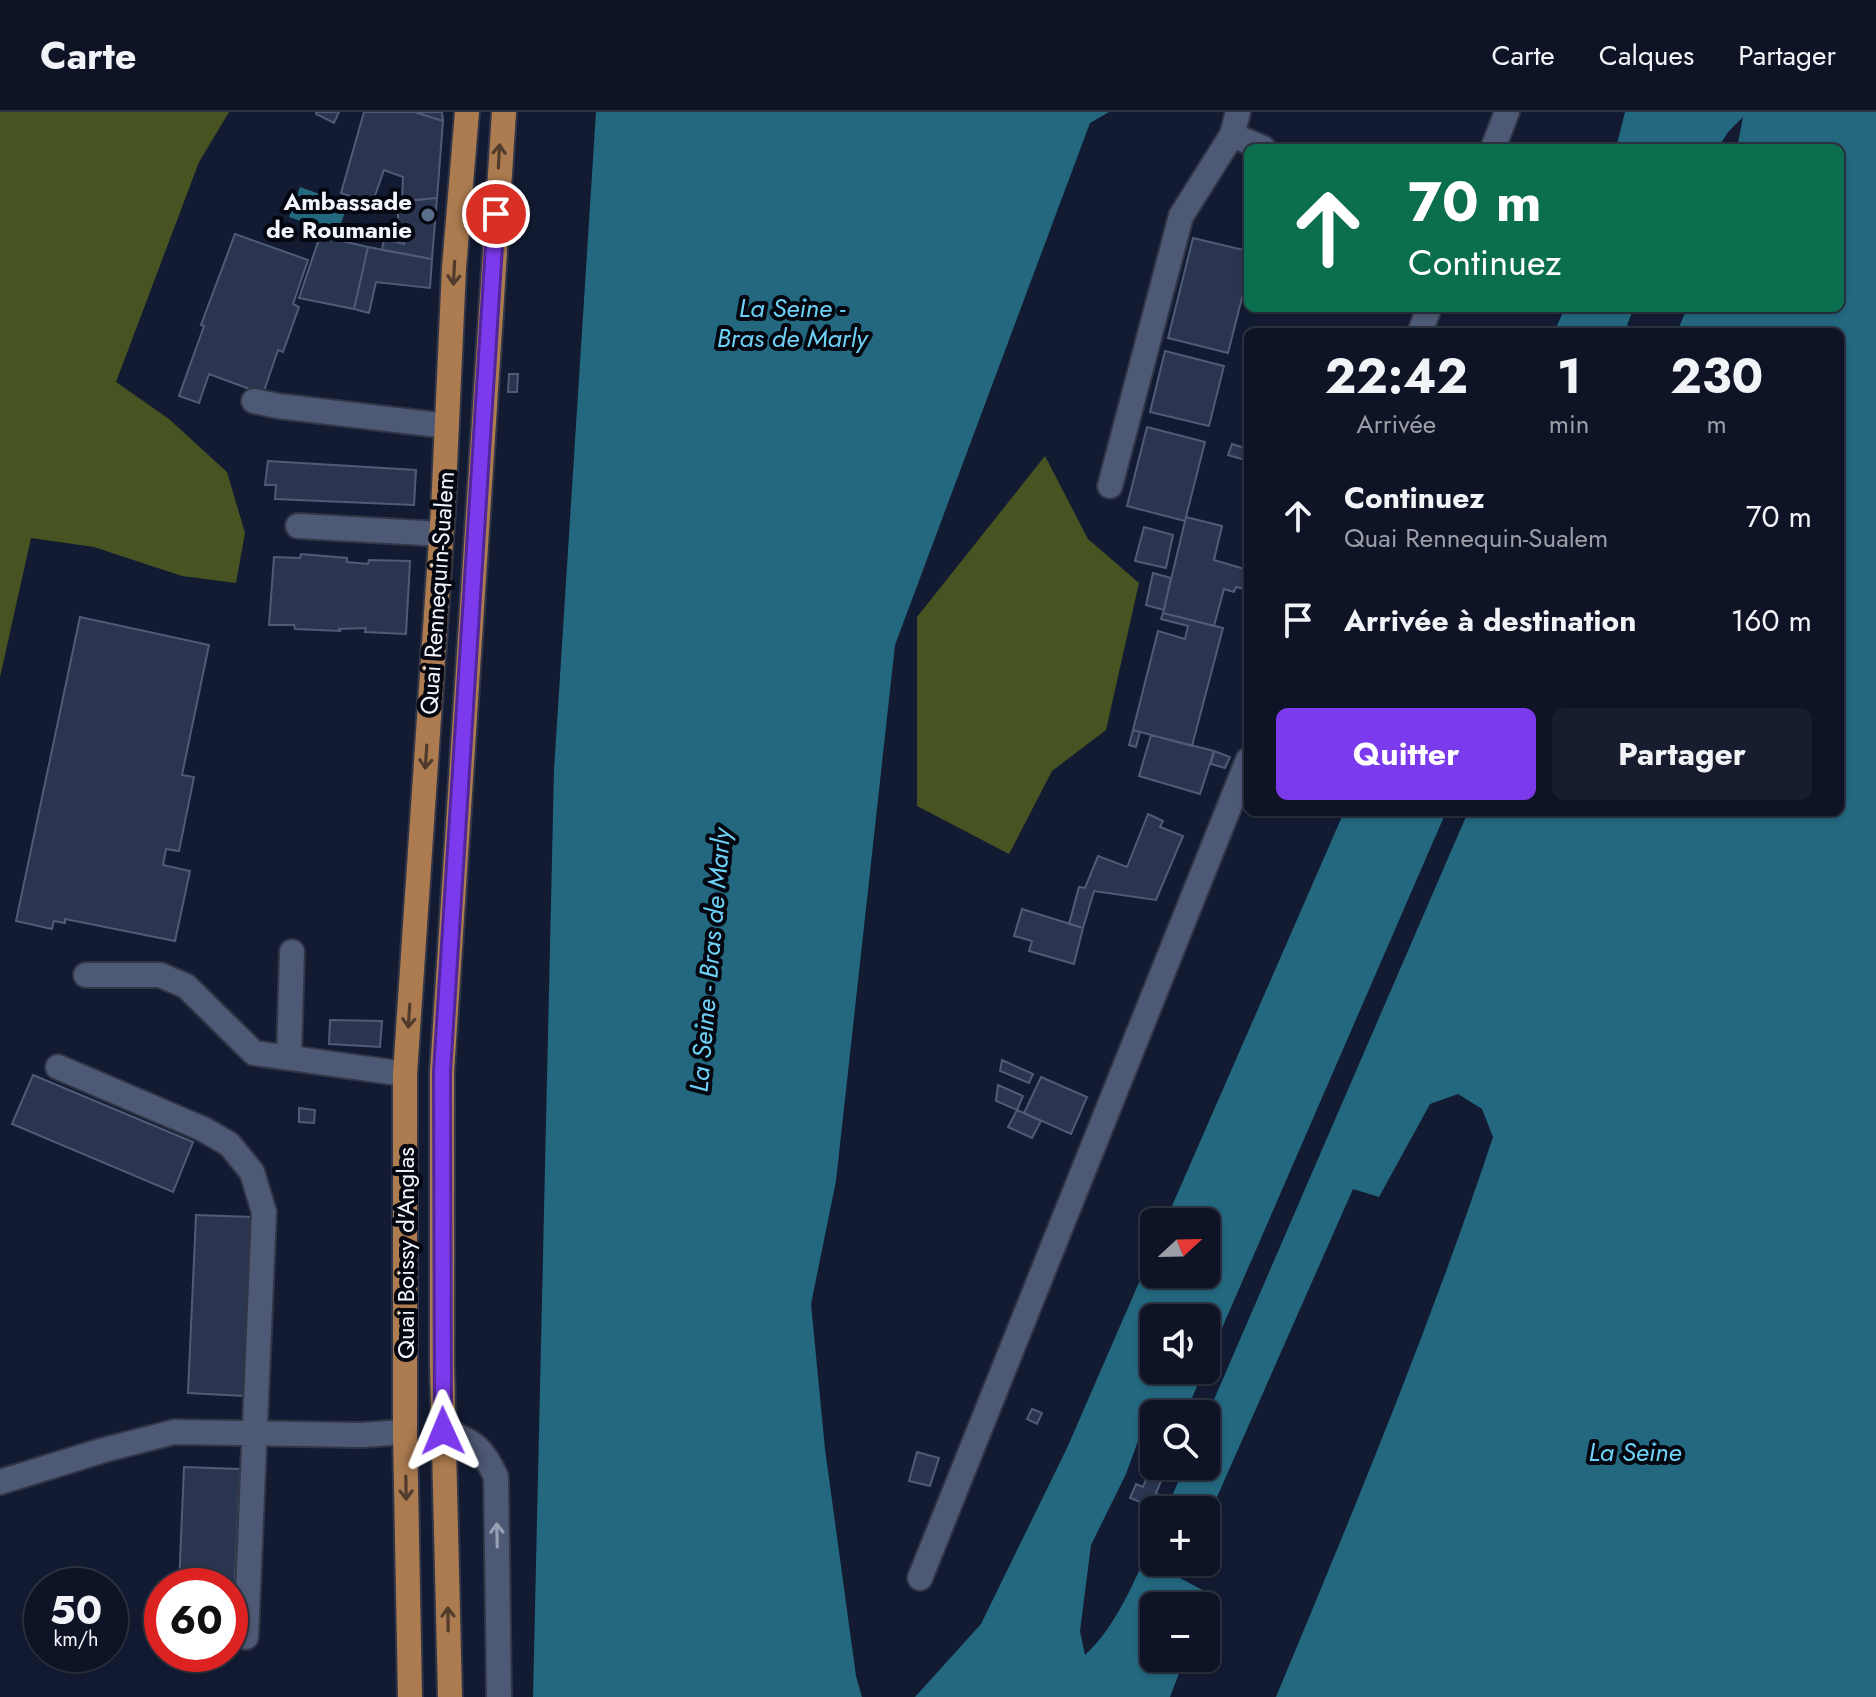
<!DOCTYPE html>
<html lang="fr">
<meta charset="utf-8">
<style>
body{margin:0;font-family:Jost,sans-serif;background:#171d2e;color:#f1f3f6;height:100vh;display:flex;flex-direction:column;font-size:30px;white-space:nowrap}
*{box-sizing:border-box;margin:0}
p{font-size:26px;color:#9b9ea7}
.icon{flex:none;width:44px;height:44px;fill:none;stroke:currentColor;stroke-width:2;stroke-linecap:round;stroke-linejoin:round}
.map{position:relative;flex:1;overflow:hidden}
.panel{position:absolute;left:1244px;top:216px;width:600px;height:488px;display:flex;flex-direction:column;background:#0e1426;border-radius:12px;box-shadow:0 2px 6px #0004,0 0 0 2px #2e3343}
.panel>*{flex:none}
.guide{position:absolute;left:1244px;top:32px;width:600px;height:168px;border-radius:12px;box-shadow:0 2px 6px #0004,0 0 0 2px #2e3343;background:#0b6e4f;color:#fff;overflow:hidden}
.needle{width:52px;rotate:68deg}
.fabs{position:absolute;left:1140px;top:1096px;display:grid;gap:16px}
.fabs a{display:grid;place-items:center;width:80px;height:80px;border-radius:12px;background:#0e1426;box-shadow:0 2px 6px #0004,0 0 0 2px #2e3343;font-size:40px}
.speed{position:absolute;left:24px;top:1456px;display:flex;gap:16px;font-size:40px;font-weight:700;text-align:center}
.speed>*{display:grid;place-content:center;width:104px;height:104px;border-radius:50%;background:#0e1426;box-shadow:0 2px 6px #0004,0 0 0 2px #2e3343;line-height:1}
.speed small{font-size:20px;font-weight:400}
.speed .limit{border:12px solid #d22;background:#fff;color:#111}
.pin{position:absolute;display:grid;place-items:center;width:68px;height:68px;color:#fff;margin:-34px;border:4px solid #fff;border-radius:50%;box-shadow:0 2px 8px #0007}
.me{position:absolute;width:88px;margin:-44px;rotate:359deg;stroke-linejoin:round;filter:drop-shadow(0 0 6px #0008)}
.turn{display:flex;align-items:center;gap:28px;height:168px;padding:0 32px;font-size:36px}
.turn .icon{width:104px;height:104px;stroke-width:2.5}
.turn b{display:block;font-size:56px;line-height:68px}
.eta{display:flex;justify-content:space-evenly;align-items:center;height:136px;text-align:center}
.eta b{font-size:48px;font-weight:700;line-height:56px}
.cta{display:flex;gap:16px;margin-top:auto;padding:16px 32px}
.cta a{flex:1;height:92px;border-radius:12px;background:#7c3aed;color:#fff;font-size:32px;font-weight:700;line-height:92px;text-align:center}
.cta a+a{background:#171d2e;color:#f1f3f6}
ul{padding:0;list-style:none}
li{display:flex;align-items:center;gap:24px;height:104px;padding:0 32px}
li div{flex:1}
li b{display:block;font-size:30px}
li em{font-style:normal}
header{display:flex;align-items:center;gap:48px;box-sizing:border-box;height:112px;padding:0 40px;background:#0e1426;border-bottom:2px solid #2e3343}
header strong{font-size:38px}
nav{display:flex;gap:44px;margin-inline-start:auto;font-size:28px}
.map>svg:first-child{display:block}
.forest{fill:#475421}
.water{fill:#23687e}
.building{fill:#2b354f;stroke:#505b77;stroke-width:2}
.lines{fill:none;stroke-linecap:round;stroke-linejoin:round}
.minor-casing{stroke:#323546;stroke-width:28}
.major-casing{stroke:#323546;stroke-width:28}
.minor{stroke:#4e5975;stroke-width:24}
.major{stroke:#ac7c50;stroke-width:24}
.oneway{stroke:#503b2d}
.oneway2{stroke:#989fb2}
.route-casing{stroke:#51269a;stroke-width:20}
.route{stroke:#7c3aed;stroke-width:14}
.service-dot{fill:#5c6f8a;stroke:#040610;stroke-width:3}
.labels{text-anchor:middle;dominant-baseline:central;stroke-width:8;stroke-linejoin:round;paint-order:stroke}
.poi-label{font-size:24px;font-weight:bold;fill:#f2f5fc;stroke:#040610;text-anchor:end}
.street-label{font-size:24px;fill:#f2f5fc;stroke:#040610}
.water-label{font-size:26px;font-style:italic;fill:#6ed2f6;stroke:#040610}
</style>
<header>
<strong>Carte</strong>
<nav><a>Carte</a><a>Calques</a><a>Partager</a></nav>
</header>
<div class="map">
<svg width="1876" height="1585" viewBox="0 0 1876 1585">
<rect width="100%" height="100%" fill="#121b32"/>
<path class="forest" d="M0 0H229L199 50 116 270 169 307 227 360 245 421 236 471 182 464 94 435 31 426 0 565Z
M1045 344 1088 427 1139 471 1106 618 1052 659 1009 742 917 694V505Z"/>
<path class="water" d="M596 0H1109L1090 11 895 533 836 1069 811 1192 825 1337 856 1564 862 1585H533L554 658Z
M1625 0H1876V1585H1276C1353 1400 1430 1215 1493 1025L1482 997 1458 982 1430 992 1379 1085 1353 1077 1206 1410V1398H1166L1185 1354H1206V1306L1468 700H1840V220H1677L1687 196H1840V36H1737L1743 5 1728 20 1718 36H1616Z
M300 75 348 92 337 122 289 105Z
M1565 196H1634L1627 213 1644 220H1554Z
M1344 700H1446L1206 1253V1206H1154V1258H1204L1185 1302H1154V1335L1138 1329 1126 1362 1091 1433 1080 1519 1085 1543C1117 1514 1136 1465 1154 1426V1450H1188L1180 1466 1208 1481 1203 1494H1154V1546H1185L1170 1585H915L981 1512 1067 1336 1154 1136V1162H1206V1110H1165Z"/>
<path class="building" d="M316 0H339L334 11 316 2Z
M364 0H414L443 9 437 86 402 89 403 65 384 58 372 92 341 81Z
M418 0H442L443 9 418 1Z
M437 86 432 147 382 138 384 127 404 132 407 114 398 112V90Z
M235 122 308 148 293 192 299 195 283 240 278 238 263 282 209 262 199 291 179 284 204 214 201 213Z
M320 124 368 135 354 197 299 186Z
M1193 126 1248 139V162L1228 241 1168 226Z
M368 135 432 147 430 176 376 170 369 201 354 197Z
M1165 239 1224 254 1209 314 1150 300Z
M509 262H518L517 280H508Z
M1147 315 1205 330 1185 409 1127 394Z
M1232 332 1248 337V349L1228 343Z
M268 349 416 358 414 393 275 387 276 373H265Z
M1186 405 1222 414 1214 448 1248 458V478L1236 475 1234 480 1224 477 1214 514 1163 501Z
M1144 415 1173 423 1166 456 1135 449Z
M301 442 347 446V450L368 452 369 448 410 449 406 522 365 520 366 516 339 517 340 519 295 517 294 513H269L274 445 300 446Z
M1153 461 1171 466 1164 498 1146 493Z
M1163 501 1223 516 1192 634 1133 618 1158 519 1185 527 1188 514 1161 507Z
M80 505 209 533 182 663 194 665 179 739 166 737 163 753 190 759 175 829 65 807V811L54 809 52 817 16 809Z
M1133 618 1140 620 1136 635 1129 633Z
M1151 623 1214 639 1200 682 1139 664Z
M1214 639 1230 645 1225 656 1211 652Z
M1148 702 1163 709 1160 715 1183 724 1156 788 1094 779 1083 816 1069 812 1079 775 1085 776 1098 744 1127 755Z
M1022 797 1083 816 1074 852 1029 839 1032 829 1014 824Z
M330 908 382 909 380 935 329 932Z
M1002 948 1033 962 1029 971 1000 959Z
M33 963 193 1030 173 1080 12 1012Z
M1041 965 1087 985 1071 1022 1024 1001Z
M998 973 1023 984 1017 998 996 989Z
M299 996 315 998 314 1011 299 1010Z
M1017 998 1041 1009 1032 1026 1008 1015Z
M196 1103 252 1105 244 1284 188 1281Z
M1032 1297 1042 1301 1037 1312 1027 1307Z
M917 1340 939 1346 930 1374 909 1369Z
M184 1355 240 1357 232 1534 230 1474H179Z
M1149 1361 1162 1367 1156 1381 1161 1384 1156 1396 1130 1386 1136 1372 1143 1375Z"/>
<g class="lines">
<defs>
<path id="minor" d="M1232 23 1263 36
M1493 36 1507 0
M1420 220 1429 196
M254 289 278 294 447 314
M1110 374 1181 104 1232 23 1238 0
M298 414 441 422
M86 863H160L186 874 254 941 405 962
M289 944 292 840
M58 955 203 1017 229 1032 252 1060 264 1100 246 1525
M443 1319C473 1328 483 1336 496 1365L499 1585
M0 1370 104 1338 174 1320 361 1323 405 1320
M920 1466 1248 648"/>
<path id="major" d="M410 1585 405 1320V962L443 398 454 156 467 0
M450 1585 442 1252V960L504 0"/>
</defs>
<use href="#minor" class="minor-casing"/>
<use href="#major" class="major-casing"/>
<use href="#minor" class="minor"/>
<use href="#major" class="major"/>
</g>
<defs><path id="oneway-shaft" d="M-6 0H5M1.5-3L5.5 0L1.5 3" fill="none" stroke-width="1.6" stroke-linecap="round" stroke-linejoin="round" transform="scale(2)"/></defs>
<g class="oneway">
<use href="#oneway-shaft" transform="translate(499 44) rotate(-87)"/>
<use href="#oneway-shaft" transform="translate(454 161) rotate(93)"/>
<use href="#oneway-shaft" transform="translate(426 645) rotate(94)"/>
<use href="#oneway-shaft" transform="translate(409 904) rotate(94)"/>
<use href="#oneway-shaft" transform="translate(406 1376) rotate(89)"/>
<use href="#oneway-shaft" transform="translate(448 1507) rotate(-91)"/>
</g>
<use class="oneway2" href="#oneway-shaft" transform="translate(497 1423) rotate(-91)"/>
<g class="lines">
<defs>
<path id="route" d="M443 1319 442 960 496 102"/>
</defs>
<use href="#route" class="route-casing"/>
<use href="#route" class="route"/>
</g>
<circle class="service-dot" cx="428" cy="103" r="8"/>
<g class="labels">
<g class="poi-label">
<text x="412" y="89">Ambassade<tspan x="412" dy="28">de Roumanie</tspan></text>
</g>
<g class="street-label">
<text transform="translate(437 481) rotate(-86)">Quai Rennequin-Sualem</text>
<text transform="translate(405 1141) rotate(-90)">Quai Boissy d'Anglas</text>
</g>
<g class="water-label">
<text x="792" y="196">La Seine -<tspan x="792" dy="30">Bras de Marly</tspan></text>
<text transform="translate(710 848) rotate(-85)">La Seine - Bras de Marly</text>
<text x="1635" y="1340">La Seine</text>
</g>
</g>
</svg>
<div class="fabs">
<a><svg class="needle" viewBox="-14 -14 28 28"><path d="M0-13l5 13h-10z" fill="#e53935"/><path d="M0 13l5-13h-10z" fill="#9b9ea7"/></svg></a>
<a><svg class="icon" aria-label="sound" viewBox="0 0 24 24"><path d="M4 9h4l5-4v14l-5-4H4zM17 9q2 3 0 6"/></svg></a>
<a><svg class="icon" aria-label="search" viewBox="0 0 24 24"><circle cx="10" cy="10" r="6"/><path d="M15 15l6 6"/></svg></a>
<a>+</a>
<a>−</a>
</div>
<div class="speed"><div>50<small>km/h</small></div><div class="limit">60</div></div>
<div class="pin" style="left:496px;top:102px;background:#d93025"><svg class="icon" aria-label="arrive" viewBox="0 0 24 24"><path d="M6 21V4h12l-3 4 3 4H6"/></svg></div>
<svg class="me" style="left:443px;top:1319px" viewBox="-20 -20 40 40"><path d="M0-17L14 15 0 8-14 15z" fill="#7c3aed" stroke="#fff" stroke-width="4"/></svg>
<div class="guide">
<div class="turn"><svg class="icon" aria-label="ahead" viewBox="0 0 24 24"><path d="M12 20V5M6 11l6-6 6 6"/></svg><div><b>70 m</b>Continuez</div></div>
</div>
<section class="panel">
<div class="eta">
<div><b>22:42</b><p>Arrivée</p></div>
<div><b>1</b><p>min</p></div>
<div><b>230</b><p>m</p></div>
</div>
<ul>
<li><svg class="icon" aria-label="ahead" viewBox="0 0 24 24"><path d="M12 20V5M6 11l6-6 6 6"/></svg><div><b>Continuez</b><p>Quai Rennequin-Sualem</p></div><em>70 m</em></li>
<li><svg class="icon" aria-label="arrive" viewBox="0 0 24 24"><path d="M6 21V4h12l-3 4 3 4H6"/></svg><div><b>Arrivée à destination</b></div><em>160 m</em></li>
</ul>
<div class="cta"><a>Quitter</a><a>Partager</a></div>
</section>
</div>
